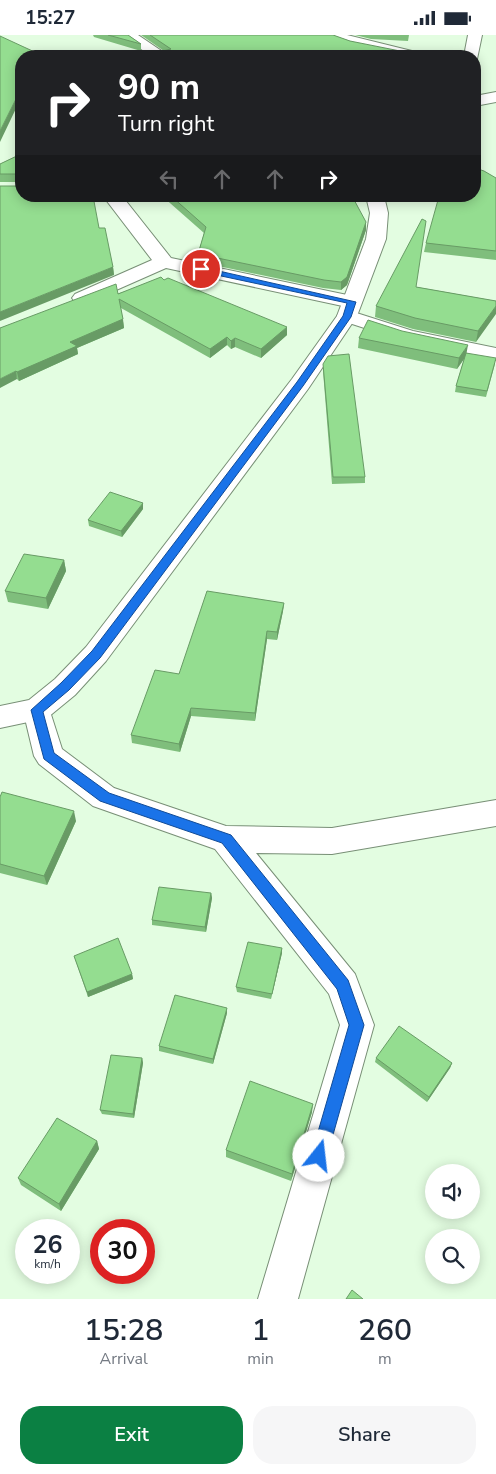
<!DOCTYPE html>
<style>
body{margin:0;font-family:"Nunito Sans",sans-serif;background:#f6f6f7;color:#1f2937;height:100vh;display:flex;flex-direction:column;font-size:19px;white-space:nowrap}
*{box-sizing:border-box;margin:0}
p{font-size:16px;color:#747a83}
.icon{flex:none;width:28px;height:28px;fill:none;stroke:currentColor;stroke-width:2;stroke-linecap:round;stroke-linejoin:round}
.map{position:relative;height:1264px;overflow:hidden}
.sheet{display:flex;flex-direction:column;background:#fff;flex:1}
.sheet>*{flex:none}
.top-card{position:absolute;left:15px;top:15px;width:466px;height:152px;border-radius:20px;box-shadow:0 2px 12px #0003;background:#202124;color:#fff;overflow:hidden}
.tools{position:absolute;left:425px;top:1129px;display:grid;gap:10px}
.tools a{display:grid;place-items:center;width:55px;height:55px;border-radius:50%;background:#fff;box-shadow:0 2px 12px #0003;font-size:25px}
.speed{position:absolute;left:15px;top:1184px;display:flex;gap:10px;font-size:25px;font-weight:700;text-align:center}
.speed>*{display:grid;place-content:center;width:65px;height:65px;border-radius:50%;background:#fff;box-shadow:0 2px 12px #0003;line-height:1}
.speed small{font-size:12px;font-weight:400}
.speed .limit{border:8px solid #d22;background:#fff;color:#111}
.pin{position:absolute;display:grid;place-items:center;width:42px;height:42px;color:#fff;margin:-21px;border:2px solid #fff;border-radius:50%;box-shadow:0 1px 5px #0007}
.me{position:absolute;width:55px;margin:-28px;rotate:16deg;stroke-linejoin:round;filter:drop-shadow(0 0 4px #0008)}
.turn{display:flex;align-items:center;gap:18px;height:105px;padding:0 20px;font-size:22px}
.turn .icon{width:65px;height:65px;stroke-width:2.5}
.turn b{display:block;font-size:35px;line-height:42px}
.lanes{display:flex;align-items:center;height:48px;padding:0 20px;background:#0003;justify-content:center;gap:25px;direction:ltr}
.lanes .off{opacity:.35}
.eta{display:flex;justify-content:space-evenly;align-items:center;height:85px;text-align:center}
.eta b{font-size:30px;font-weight:600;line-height:35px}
.primary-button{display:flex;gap:10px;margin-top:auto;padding:10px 20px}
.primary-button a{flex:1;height:58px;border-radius:20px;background:#0b8043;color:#fff;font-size:20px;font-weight:600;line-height:58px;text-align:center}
.primary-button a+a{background:#f6f6f7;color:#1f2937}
.status{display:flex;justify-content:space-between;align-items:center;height:35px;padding:0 25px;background:#fff;direction:ltr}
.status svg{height:14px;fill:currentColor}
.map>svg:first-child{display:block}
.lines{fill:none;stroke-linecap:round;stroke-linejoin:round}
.street-casing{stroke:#788f76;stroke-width:2}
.secondary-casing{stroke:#788f76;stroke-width:2}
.street{fill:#fff;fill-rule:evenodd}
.secondary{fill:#fff;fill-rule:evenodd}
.wall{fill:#7fbe7c}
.shaded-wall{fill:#689b65}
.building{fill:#94dd90;stroke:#689b65}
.route{fill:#1a73e8;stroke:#114b97}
</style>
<div class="status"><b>15:27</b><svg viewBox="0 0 49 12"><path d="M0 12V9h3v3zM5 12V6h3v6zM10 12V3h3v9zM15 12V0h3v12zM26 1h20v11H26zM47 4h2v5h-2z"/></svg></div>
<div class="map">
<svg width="496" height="1264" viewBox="0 0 496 1264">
<rect width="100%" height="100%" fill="#e3fde1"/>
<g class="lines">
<defs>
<path id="street" d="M325 0H347L420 18 423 21C390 23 358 14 327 3Z
M468 0H482L477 24 475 25V21H464Z
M103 161H122L171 223 352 261 359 263 362 267 359 271 352 273 166 233 89 267 82 269 75 267 72 263 75 259 152 225Z
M347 275 413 296 496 313V325L401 305 340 285 337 281 340 277Z
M37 664 47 667 62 714 114 753 226 791 332 793 496 765V791L332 819 256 818 355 939 374 990 298 1264H258L340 990 329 959 215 814 93 771 39 729 34 721 23 675 27 667Z"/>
<path id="secondary" d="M121 0H138L169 21H151Z
M496 57V67L475 71V61Z
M366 161H384L388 178 386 204 357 281 308 354 106 626 75 660 47 683 0 693V671L29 665 55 644 86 612 292 344 337 281 366 204 370 178Z"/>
</defs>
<use href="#street" class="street-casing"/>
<use href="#secondary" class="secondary-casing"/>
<use href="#street" class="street"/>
<use href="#secondary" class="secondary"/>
</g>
<path class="wall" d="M93 0H128L141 9V16L94 2Z
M141 0H333L350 6 409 21H163L164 16Z
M355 0H409L408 6 371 4Z
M21 119 99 193 113 232 114 240 21 151V147H0V129Z
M496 143V225L424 217 426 208Z
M162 161H352L366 195 347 250 341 255 323 253 199 227 198 219 204 198Z
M164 245 287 300 261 323 235 312 231 314 227 310 210 323 121 273 124 293 77 313 78 319 19 346 17 344 0 293Z
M417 252 496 266 476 307 413 294 375 282 376 271Z
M359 303 467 318 495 329 486 362 455 357 456 351 464 324 457 334 358 313Z
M323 329 365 442V448L332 449 323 336Z
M143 474 122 502 89 491 88 485Z
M64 525 66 536 48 574 8 567 5 556Z
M284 568 283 576 277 605 267 604 255 686 191 681 180 717 132 708 131 700 179 639Z
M0 762 76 786 47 850 0 838Z
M211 858 212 863 206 897 152 890V885Z
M282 913V918L271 964 237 957 236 952Z
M74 921 132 939 133 944 88 962Z
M227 978 213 1029 159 1016V1011Z
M142 1023 143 1028 134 1083 102 1079 100 1075Z
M376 1023 452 1028 450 1033 427 1067 375 1027Z
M312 1077 291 1146 226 1122V1115Z
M97 1106 99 1114 61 1176 21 1150 18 1143Z"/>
<path class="shaded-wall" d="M21 54V63L0 107V96Z
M366 187V195L347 250 341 255V247Z
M113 232 114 240 0 286V277Z
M496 271V279L476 307 478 296Z
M123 284 124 293 77 313 78 319 19 346 17 337 70 307Z
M287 292V300L261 323V314Z
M227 302V310L210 323V314Z
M235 303V312L231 314V306Z
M468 310 466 321 457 334 459 323Z
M16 336 17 344 0 353V344Z
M143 468V474L122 502 121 496Z
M64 525 66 536 48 574 46 563Z
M284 568 283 576 277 605V597Z
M267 596V604L255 686V678Z
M191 673V681L180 717 179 709Z
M74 776 76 786 47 850 44 841Z
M211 858 212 863 206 897 205 892Z
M282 913V918L271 964 272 959Z
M132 939 133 944 88 962 87 957Z
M227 973V978L213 1029V1024Z
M142 1023 143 1028 134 1083 133 1079Z
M452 1028 450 1033 427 1067 429 1062Z
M313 1069 312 1077 291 1146 292 1139Z
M97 1106 99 1114 61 1176 59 1169Z"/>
<path class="building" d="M108 0H128L141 9Z
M150 0H333L350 6 400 16 409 21H182L163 16 171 14Z
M0 1 39 19 37 21H21V54L0 96Z
M21 119V161H93L99 193H105L113 232 0 277V151H21V139H0V129Z
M475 133 484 136 496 143V216L426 208 438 165 440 161H475Z
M171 161H352L366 187 347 242 341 247 324 245 198 219 206 192Z
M422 184 426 186 416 252 496 266V271L478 296 415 283 376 271Z
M161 242 164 245 168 243 287 292 261 314 235 303 231 306 227 302 210 314 119 264 123 284 70 307 77 311 17 337 16 336 0 344V293L116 249 118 259Z
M368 285 402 296 468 310 459 323 359 303Z
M466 318 496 323 487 356 456 351Z
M349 319 365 442H333L323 329 328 321Z
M110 457 143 468 121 496 88 485Z
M24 519 64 525 46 563 5 556Z
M207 556 284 568 277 597 267 596 255 678 191 673 179 709 131 700 155 635 179 639Z
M2 757 74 776 44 841 0 829V762Z
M159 852 211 858 205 892 152 885Z
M118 903 132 939 87 957 74 921Z
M248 907 282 913 272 959 236 952Z
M175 960 227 973 213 1024 159 1011Z
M399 991 452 1028 429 1062 376 1023Z
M111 1020 142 1023 133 1079 100 1075Z
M250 1046 313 1069 292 1139 226 1115Z
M57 1083 97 1106 59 1169 18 1143Z
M352 1255 363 1264H346Z"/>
<path class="route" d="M201 232 356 267 351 282 303 351 100 623 69 655 43 677 54 718 109 758 231 800 348 945 364 990 327 1121 324 1126 319 1129 313 1126 311 1121 349 990 337 954 222 808 100 766 44 724 31 675 61 648 92 616 297 347 343 281 347 268 198 236V233Z"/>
</svg>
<div class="tools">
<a><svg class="icon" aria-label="sound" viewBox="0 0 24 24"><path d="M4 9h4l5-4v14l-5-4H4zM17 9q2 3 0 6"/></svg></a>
<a><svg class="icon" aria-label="search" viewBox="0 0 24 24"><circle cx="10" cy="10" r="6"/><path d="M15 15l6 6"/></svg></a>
</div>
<div class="speed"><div>26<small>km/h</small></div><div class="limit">30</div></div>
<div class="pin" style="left:201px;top:234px;background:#d93025"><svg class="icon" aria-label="arrive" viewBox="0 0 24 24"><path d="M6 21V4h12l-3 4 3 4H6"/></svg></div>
<svg class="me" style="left:319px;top:1121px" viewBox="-20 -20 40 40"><circle r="19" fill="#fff"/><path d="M0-13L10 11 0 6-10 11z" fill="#1a73e8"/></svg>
<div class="top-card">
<div class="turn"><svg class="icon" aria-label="right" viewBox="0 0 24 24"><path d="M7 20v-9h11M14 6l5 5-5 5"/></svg><div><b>90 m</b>Turn right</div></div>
<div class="lanes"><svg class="icon off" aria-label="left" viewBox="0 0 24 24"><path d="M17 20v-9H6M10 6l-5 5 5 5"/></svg><svg class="icon off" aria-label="ahead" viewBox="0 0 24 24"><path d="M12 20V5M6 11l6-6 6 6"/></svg><svg class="icon off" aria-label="ahead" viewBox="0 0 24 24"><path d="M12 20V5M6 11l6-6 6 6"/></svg><svg class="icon" aria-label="right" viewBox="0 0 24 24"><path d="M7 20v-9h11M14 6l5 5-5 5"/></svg></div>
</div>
</div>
<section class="sheet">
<div class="eta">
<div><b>15:28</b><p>Arrival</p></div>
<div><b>1</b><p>min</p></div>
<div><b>260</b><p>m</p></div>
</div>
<div class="primary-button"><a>Exit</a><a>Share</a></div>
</section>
